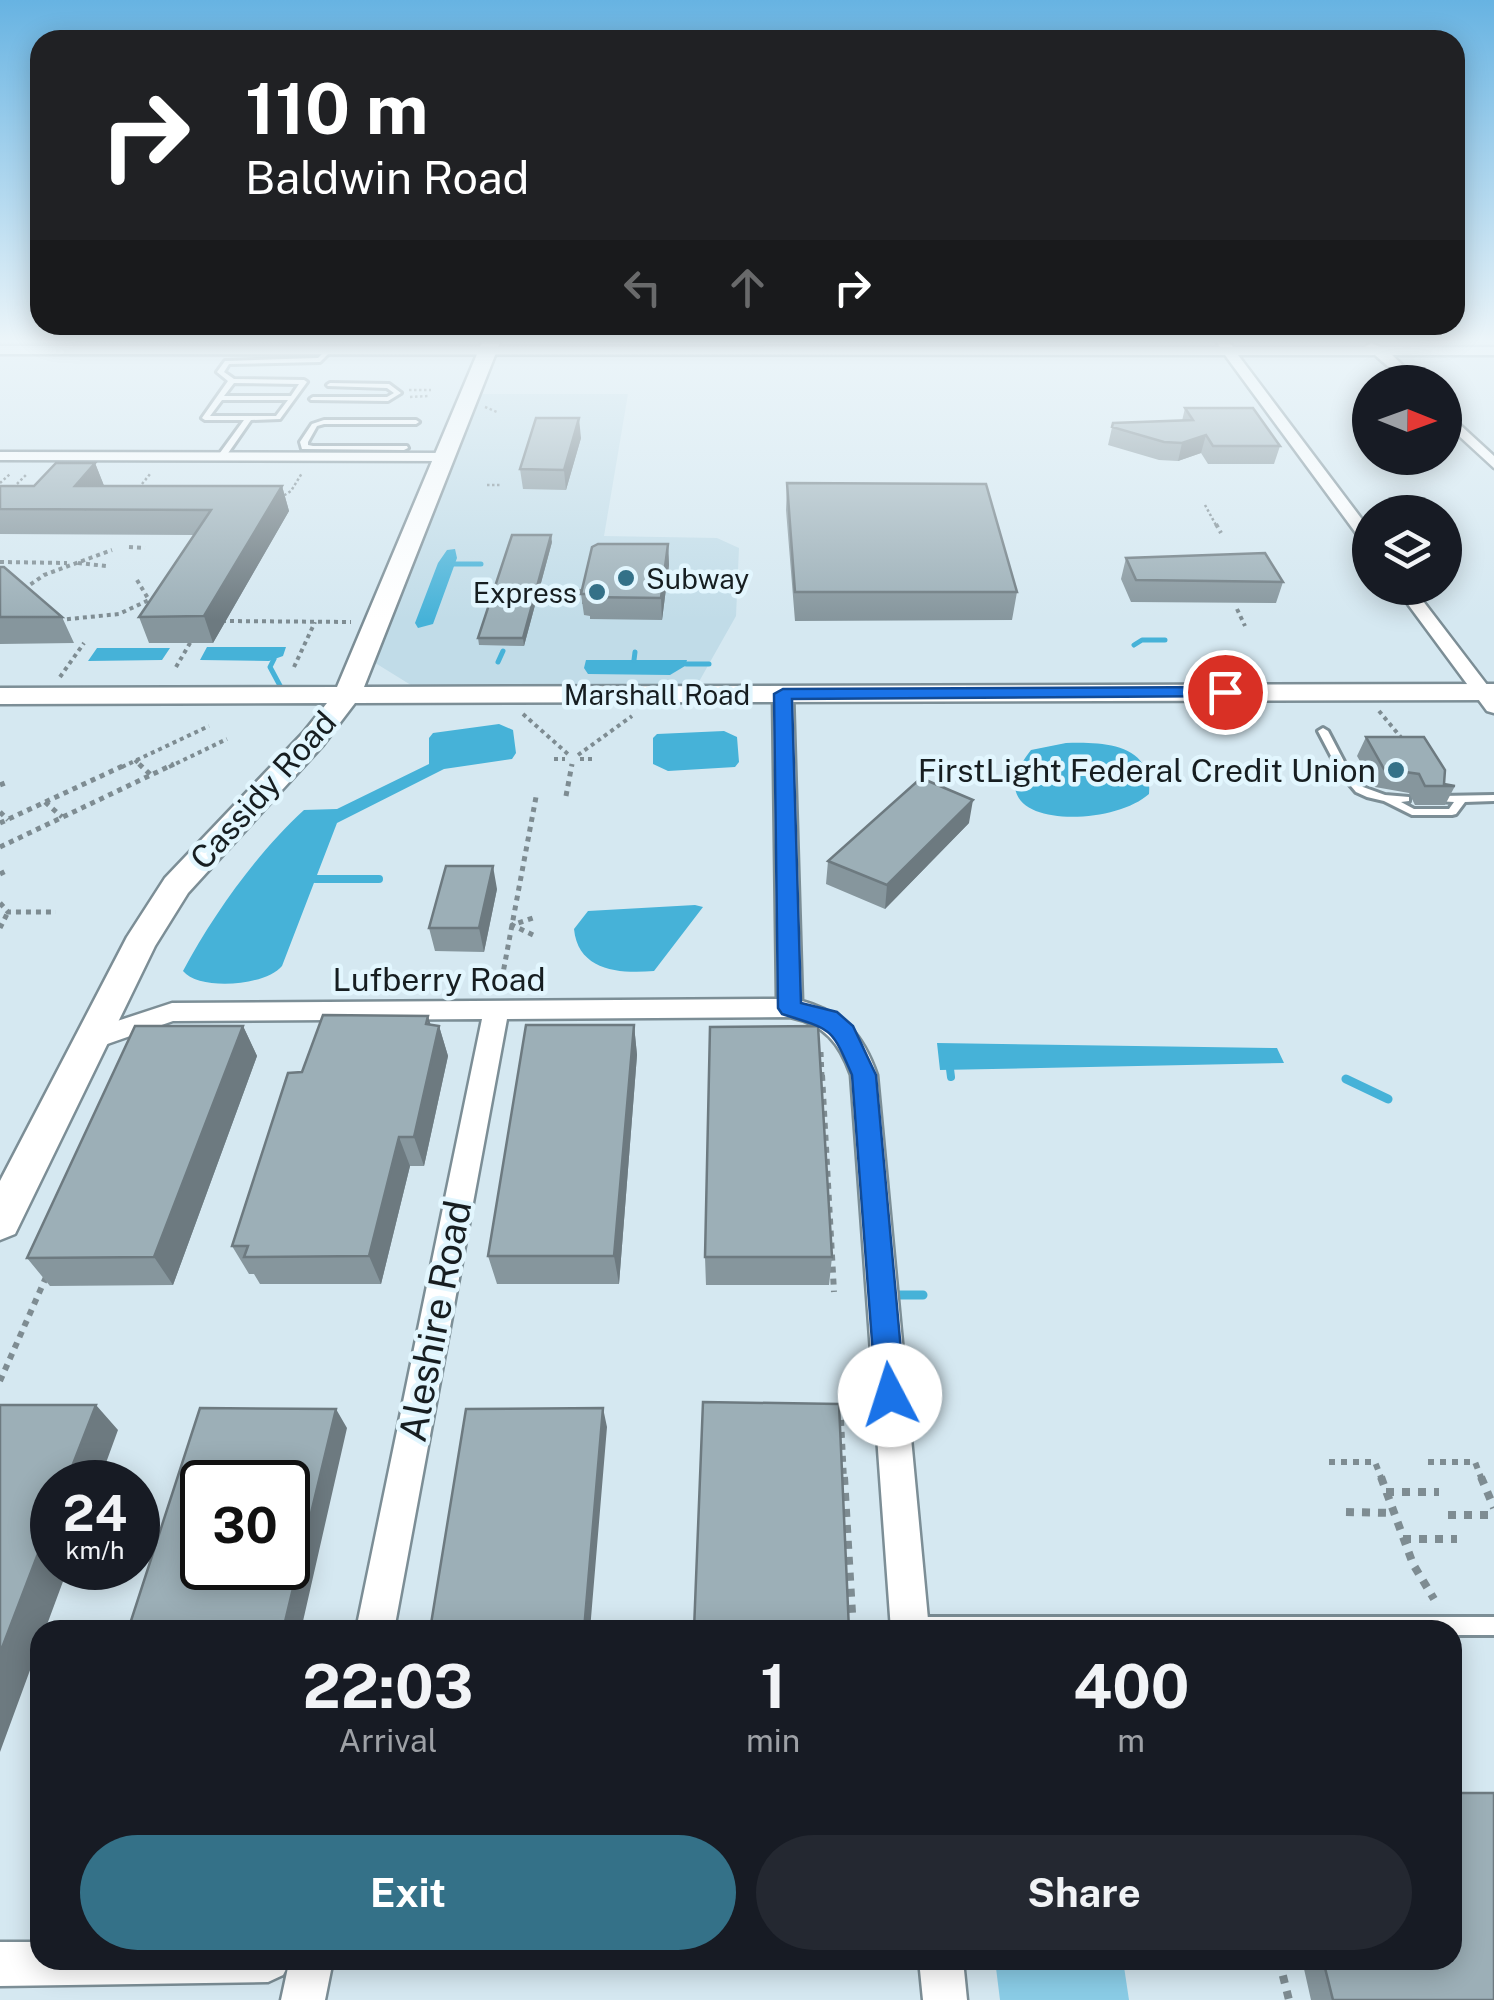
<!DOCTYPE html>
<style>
body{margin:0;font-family:"Public Sans",sans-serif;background:#242831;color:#f1f3f6;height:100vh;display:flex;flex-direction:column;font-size:38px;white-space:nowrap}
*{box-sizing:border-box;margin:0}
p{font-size:32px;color:#9ea1a6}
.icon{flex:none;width:55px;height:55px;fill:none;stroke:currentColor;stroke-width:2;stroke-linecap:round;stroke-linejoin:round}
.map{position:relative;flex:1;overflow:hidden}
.drawer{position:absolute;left:30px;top:1620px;width:1432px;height:350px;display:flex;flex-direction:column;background:#171b24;border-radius:30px;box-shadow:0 5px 25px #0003}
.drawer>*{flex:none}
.banner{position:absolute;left:30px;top:30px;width:1435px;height:305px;border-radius:30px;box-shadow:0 5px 25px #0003;background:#202124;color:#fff;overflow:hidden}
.needle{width:65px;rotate:91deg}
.controls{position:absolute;left:1352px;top:365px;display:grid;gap:20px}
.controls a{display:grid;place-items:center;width:110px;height:110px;border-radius:50%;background:#171b24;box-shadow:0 5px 25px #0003;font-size:50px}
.speed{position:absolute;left:30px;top:1460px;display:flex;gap:20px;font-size:50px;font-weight:700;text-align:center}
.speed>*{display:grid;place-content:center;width:130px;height:130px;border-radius:50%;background:#171b24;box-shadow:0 5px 25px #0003;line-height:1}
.speed small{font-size:25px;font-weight:400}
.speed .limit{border:5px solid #111;border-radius:15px;background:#fff;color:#111}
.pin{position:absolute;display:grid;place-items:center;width:85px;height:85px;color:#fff;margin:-42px;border:5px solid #fff;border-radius:50%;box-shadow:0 2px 10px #0007}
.me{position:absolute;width:110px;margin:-55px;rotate:355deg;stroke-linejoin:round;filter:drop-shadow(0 0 8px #0008)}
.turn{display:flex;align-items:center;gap:35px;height:210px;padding:0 50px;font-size:45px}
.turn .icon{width:130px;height:130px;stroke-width:2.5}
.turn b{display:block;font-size:70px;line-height:85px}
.lanes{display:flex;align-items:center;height:95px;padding:0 50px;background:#0003;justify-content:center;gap:50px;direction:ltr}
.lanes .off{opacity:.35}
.eta{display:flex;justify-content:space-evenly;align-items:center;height:170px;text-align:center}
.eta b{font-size:60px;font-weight:700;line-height:70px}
.cta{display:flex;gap:20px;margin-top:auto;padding:20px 50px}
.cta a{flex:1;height:115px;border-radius:60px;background:#347188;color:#fff;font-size:40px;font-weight:700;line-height:115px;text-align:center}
.cta a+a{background:#242831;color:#f1f3f6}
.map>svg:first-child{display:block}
.built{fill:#c1dce8}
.green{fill:#8acce6}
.water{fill:#46b2d8}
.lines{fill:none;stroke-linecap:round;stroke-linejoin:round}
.stream-far2{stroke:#46b2d8;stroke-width:5}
.stream-far1{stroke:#46b2d8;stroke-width:8}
.stream{stroke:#46b2d8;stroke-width:9}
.lane-casing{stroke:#7c8e96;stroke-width:6}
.street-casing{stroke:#7c8e96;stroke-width:5}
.secondary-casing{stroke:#7c8e96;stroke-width:5}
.path-far4{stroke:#7e8c92;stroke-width:2.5;stroke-dasharray:2.5 2.5;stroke-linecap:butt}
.path-far3{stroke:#7e8c92;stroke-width:4;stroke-dasharray:4 4;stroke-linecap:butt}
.path-far2{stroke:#7e8c92;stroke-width:5;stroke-dasharray:5 5;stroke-linecap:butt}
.path-far1{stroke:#7e8c92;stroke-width:6;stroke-dasharray:6 6;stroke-linecap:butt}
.path{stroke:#7e8c92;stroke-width:8;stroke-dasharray:8 8;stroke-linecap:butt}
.lane{fill:#fff;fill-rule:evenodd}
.street{fill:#fff;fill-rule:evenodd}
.secondary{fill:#fff;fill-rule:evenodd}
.wall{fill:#86969d}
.shaded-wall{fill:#6d7a80}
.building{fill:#9cafb7;stroke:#6d7a80;stroke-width:2.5;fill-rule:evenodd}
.route{fill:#1a73e8;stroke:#114b97;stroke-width:2.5}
.poi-dot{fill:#347188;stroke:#e2f6fe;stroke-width:4}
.labels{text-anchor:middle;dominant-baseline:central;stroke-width:9;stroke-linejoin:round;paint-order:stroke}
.far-poi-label{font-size:28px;fill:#171e21;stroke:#e2f6fe;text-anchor:start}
.far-street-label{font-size:28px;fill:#171e21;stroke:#e2f6fe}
.poi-label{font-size:32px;fill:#171e21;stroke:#e2f6fe;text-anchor:end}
.street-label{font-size:32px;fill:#171e21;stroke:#e2f6fe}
.near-street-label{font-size:38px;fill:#171e21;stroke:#e2f6fe}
</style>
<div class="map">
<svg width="1494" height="2000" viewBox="0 0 1494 2000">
<rect width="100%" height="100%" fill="#d5e8f1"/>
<path class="built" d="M471 394H628L604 536 717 538 739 548 736 616 692 694 427 695 364 656Z"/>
<path class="green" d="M995 1960H1123L1129 2000H1000Z"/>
<path class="water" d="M455 549 457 558 433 624 418 628 415 623 438 563 447 550Z
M207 647H286L283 656 269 661 200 660Z
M97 648H170L162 660 88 661Z
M586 660H687L685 666 670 675 588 674 584 668Z
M499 724 513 730 516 753 512 759 444 769 337 823 282 966C266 986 199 991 183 971 213 915 257 853 304 810L337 809 429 764V738L433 733Z
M724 731 737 737 739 762 735 767 668 771 653 764V738L657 734Z
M1066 743C1104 742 1153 743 1149 794 1109 830 968 829 1031 750Z
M695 905 703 907 654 971C620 974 578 971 574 929L588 911Z
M937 1043 1277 1048 1284 1063 940 1070Z"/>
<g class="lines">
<path class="stream-far2" d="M454 564H481
M1134 645 1142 640H1165
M274 659 270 667 285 695
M634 660 635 652
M498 662 503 651
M686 664H709
M1218 678 1233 708"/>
<path class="stream-far1" d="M315 879H379
M950 1069 951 1077"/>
<path class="stream" d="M1346 1079 1388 1099
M891 1295H923"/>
<defs>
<path id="lane" d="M327 349 332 350 320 362 229 364 224 372 234 379 304 380 307 382 280 419 251 420 224 459H218L217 457 244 420H205L202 418 228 381 217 372 225 361 318 358ZM234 383 299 384 291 396H224ZM222 400H288L276 416H210Z
M330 383 389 384 401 393 388 401 311 400 310 399 313 397H387L394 393 387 388 328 386 327 385Z
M324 420H416L419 422 416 424H324L317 426 308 442V445L313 446H407L408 448 404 450 302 449 300 442 312 424Z
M1323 728 1328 731 1350 773 1363 787 1385 795 1409 797V801L1401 802 1414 809H1449L1454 802 1437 801 1436 799 1441 796 1494 795V801L1465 802 1456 814 1452 815H1412L1384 801 1367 797 1356 792 1340 773 1318 731Z
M912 1617H1494V1635H1452V1630H904L903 1626 905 1619Z"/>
<path id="street" d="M1215 340H1227L1233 347H1365L1371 343 1380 347H1494V355H1392L1420 382H1406L1375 355H1238L1370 530V546L1364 544 1225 355 0 354V346L1220 347Z
M1445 411 1494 456V468L1445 423Z
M0 452 447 453 454 457 447 461 0 460Z
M1396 588H1413L1494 694V713L1487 711Z
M783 688 793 694 802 1001C844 1013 863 1035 877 1075L929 1630H891L851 1075C840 1043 824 1024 790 1017L507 1019 394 1630H356L482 1019 173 1021 93 1049 84 1046 80 1039 84 1032 172 1003 777 999 773 694Z
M0 1942H40V1960H333L325 2000H281L289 1963 283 1975 268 1982 0 1986Z
M919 1960H963L967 2000H923Z"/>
<path id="secondary" d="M483 340H501L364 687 1494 684V700L355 703 323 745 188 893 155 946 15 1234 0 1240V1181L127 937 165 878 303 733 327 703 0 704V688L337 687Z"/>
</defs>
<use href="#lane" class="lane-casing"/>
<use href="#street" class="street-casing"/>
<use href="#secondary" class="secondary-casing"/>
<path class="path-far4" d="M409 390H431
M410 397 428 396
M485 407 497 412
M0 483 10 474
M17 484 27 474
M142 484 150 474
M487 485H500
M280 498 291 491 302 473
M1205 505 1217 527"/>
<path class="path-far3" d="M1216 524 1221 533
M129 547 145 548
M0 562 67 563
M78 563 106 566
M137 580 152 605
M24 589 44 575 112 550
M553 590 585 591
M550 602H583
M1237 609 1245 626
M59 620 119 614 149 600
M222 621 351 622
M176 667 193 638
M294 667 315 622
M60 677 84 643
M1379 711 1404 741
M523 714 569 755
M578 755 632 716
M554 759H565
M580 759H592
M135 760 142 767
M122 767 209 726
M169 767 227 739"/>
<path class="path-far2" d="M139 764 151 775
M0 785 5 783
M566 796 572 764
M45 802 62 817
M0 812 8 820
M0 823 127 764
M0 847 174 764
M0 874 8 870
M0 903 8 912H56
M0 928 8 912
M533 935 512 925 536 917
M500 989 536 797
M821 1052 822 1077"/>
<path class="path-far1" d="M822 1075 834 1292
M0 1381 47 1275
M841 1420 844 1480
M1329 1462H1375L1382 1480
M1428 1462H1475L1482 1480"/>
<path class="path" d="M844 1477 853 1630
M1381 1477 1413 1564 1434 1599
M1481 1477 1494 1508
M1386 1492H1439
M1346 1512 1394 1513
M1448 1515H1494
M1403 1539H1457
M1279 1960 1289 2000"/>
<use href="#lane" class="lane"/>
<use href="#street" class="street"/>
<use href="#secondary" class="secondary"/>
</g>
<path class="wall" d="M1185 408 1280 446 1274 464H1208L1201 453 1178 461 1159 460 1108 445 1113 423 1182 421Z
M581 438 566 490 523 489 520 469Z
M95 463 104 486H282L289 511 213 643H149L139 617 194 535 0 534V486H34Z
M787 483 1017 592 1012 620 795 621 786 510Z
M552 542 524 646 479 645 478 638Z
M668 544 669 565 662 620 590 619V616L584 615 581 594Z
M1126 558 1283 582 1276 603 1131 602 1121 579Z
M0 567 62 617 74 643 0 644Z
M1366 737 1444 784 1455 786 1445 805H1415L1409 793 1375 787 1357 756Z
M969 823 885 909 826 884 828 861Z
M497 889 484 952 435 951 429 928Z
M431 1025 439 1026 448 1056 424 1166H410L381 1284H260L254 1274H249L232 1246 302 1072Z
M634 1025 637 1055 619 1284H497L488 1256Z
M243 1026 257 1056 173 1285 50 1286 27 1258Z
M705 1257H832L829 1285H706Z
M1302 1960H1452L1494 2000H1311Z"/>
<path class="shaded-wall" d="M579 418 581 438 566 490 564 470Z
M1206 435 1201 453 1178 461 1182 443Z
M95 463 105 488 85 511 75 486Z
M282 486 289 511 213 643 204 616Z
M551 535 552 542 524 646 523 638Z
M668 544 669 565 662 620 661 598Z
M973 800 969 823 885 909 887 885Z
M493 866 497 889 484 952 479 928Z
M428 1016 436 1042 439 1026 448 1056 424 1166 414 1137Z
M634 1025 637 1055 619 1284 614 1256Z
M243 1026 257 1056 173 1285 154 1257Z
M399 1137 410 1166 381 1284 369 1256Z
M96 1405 118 1430 99 1482H66Z
M603 1408 607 1427 590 1630H584Z
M336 1409 347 1428 301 1630H283Z
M52 1517V1568H68L45 1630H40V1643L0 1752V1653Z"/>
<path class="building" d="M1185 408H1253L1280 446H1213L1206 435 1182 443 1164 442 1112 427 1113 423 1193 420Z
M536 418H579L564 470 520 469Z
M56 463H95L75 486H282L204 616 139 617 211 510 0 509V486H34Z
M787 483 986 484 1017 592H795Z
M512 535H551L523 638H478Z
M598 544H668L661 598 588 597 589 594H581L592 547Z
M1265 553 1283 582 1136 580 1126 558Z
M0 567H4L62 617H0Z
M1366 737H1424L1445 770 1444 784 1455 786H1425L1419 774 1384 769Z
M921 778 973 800 887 885 828 861Z
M446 866H493L479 928H429Z
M323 1015 428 1016 426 1024 439 1026 414 1137H399L369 1256 244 1257 248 1246H232L288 1073 302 1072Z
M526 1025H634L614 1256H488Z
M135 1026H243L154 1257 27 1258Z
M818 1026 832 1257H705L710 1027Z
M703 1402 839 1404 849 1630H694Z
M0 1405H96L66 1482H52V1517L0 1653Z
M200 1408 336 1409 283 1630H128ZM202 1482H288V1568H202Z
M603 1408 584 1630H430L466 1409Z
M1452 1793H1494V2000H1333L1323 1960H1452Z"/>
<linearGradient id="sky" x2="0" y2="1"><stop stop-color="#67b3e2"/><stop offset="0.55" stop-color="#ecf5f9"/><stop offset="1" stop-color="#ecf5f9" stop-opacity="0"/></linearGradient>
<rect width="1494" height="620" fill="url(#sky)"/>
<path class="route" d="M1225 687 1234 692 1231 696 792 699 801 1003 837 1012 853 1026 876 1075 905 1395 901 1405 890 1409 880 1405 876 1395 852 1075C831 1026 832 1030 782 1014L778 1008 774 694 783 689Z"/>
<g class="poi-dot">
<circle cx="626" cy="578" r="10"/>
<circle cx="597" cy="592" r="10"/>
<circle cx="1396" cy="770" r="10"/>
</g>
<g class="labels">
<g class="far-poi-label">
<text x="646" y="578">Subway</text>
<text x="577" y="592" text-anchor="end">Express</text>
</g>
<g class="far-street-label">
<text x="657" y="694">Marshall Road</text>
</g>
<g class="poi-label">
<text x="1376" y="770">FirstLight Federal Credit Union</text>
</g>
<g class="street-label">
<text transform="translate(263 790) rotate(-48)">Cassidy Road</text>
<text x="439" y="979">Lufberry Road</text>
</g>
<g class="near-street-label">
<text transform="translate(435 1321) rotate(-79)">Aleshire Road</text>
</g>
</g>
</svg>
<div class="controls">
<a><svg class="needle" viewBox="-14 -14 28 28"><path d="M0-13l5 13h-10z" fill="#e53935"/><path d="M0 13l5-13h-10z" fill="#9ea1a6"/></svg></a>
<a><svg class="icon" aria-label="layers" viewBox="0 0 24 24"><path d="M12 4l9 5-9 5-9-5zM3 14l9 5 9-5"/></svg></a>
</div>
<div class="speed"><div>24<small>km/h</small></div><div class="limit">30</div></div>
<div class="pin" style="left:1225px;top:692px;background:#d93025"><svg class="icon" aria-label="arrive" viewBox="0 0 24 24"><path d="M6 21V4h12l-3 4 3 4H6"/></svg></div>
<svg class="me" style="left:890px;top:1395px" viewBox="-20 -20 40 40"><circle r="19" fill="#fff"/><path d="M0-13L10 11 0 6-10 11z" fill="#1a73e8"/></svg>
<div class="banner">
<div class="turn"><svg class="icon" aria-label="right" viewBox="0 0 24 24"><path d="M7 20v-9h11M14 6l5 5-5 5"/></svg><div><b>110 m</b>Baldwin Road</div></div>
<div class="lanes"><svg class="icon off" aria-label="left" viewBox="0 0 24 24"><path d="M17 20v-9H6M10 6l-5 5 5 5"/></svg><svg class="icon off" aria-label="ahead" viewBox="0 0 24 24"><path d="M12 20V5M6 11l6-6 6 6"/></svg><svg class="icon" aria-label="right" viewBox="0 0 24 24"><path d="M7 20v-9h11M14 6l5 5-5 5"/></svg></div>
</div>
<section class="drawer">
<div class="eta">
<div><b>22:03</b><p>Arrival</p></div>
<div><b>1</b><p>min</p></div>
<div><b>400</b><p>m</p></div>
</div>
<div class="cta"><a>Exit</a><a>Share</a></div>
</section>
</div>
